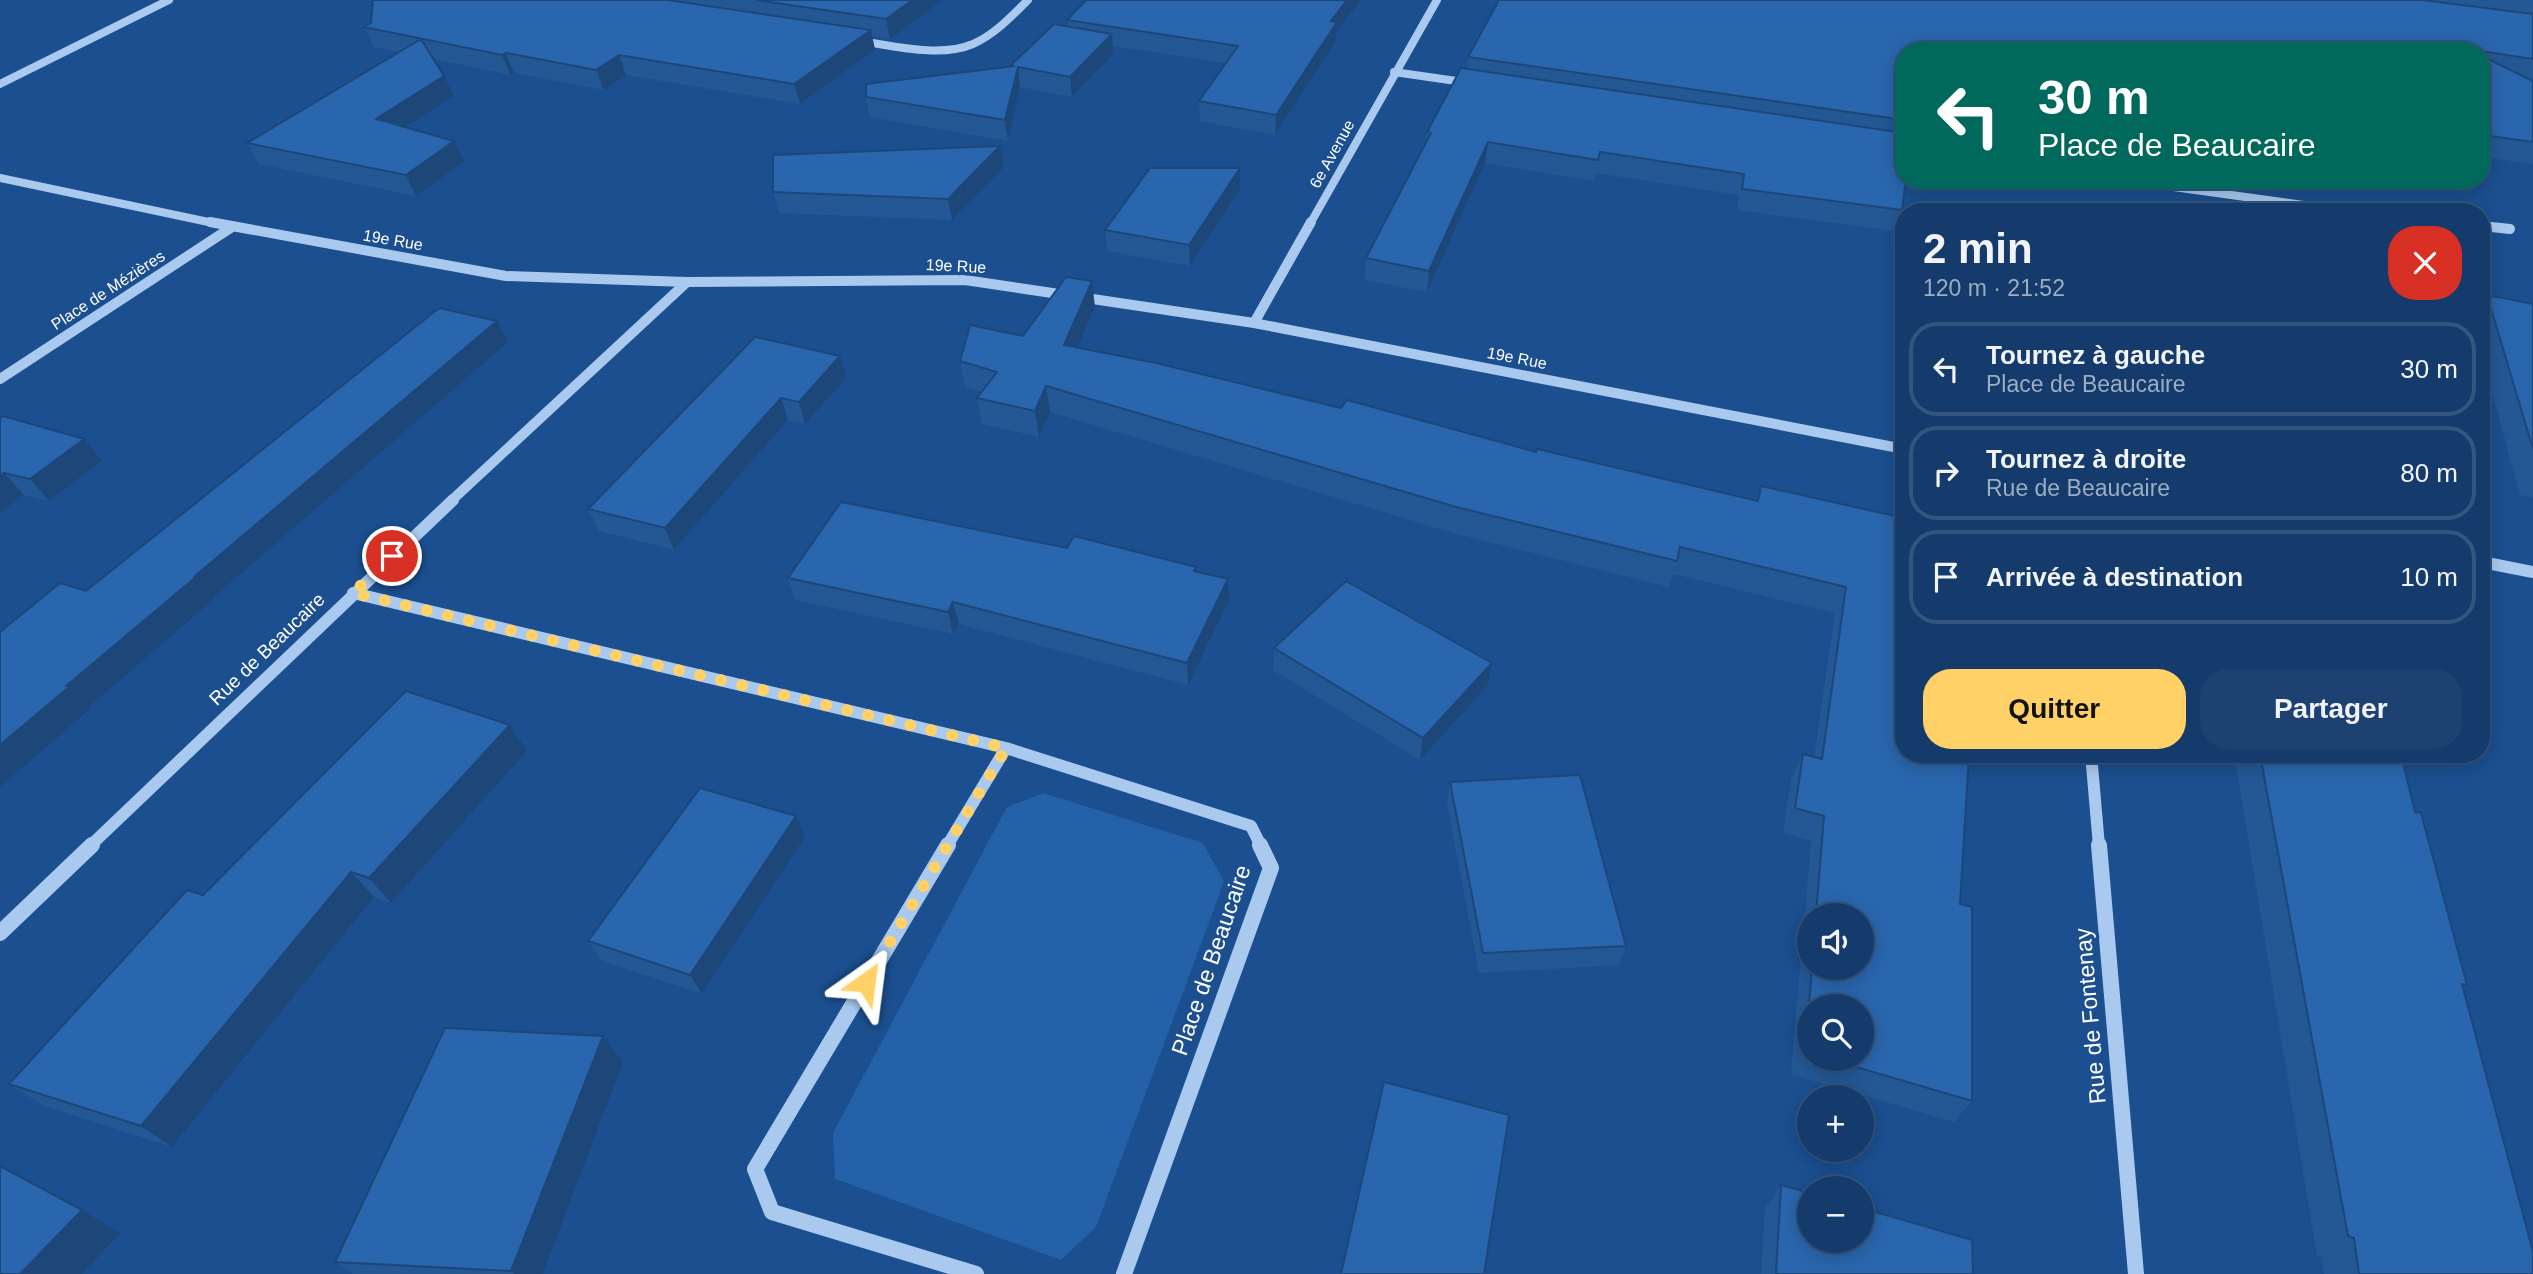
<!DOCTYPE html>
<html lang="fr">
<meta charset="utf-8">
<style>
body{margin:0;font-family:Arial,sans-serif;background:#1d4271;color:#f1f3f6;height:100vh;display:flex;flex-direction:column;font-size:26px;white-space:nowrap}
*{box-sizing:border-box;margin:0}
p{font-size:23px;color:#9dadc1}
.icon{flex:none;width:38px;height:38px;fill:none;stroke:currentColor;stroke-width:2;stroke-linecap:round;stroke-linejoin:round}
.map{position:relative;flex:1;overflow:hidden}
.panel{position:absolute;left:1895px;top:203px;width:595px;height:560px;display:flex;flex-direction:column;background:#143b6b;border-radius:28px;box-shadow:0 4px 18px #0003,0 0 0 2px #33557e}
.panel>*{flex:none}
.hud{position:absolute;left:1895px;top:42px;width:595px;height:147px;border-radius:28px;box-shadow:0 4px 18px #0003,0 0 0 2px #33557e;background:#00695c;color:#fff;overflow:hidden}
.tools{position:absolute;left:1797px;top:903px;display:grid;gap:14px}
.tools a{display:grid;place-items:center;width:77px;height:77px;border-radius:50%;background:#143b6b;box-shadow:0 4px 18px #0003,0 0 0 2px #33557e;font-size:35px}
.pin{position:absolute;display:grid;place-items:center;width:60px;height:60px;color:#fff;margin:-30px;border:4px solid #fff;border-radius:50%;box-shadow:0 2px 7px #0007}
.me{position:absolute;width:77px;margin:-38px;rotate:31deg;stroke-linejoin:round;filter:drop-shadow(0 0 5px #0008)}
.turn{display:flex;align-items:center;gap:24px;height:147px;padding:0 28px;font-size:32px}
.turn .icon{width:91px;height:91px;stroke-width:2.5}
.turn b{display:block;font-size:49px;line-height:60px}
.round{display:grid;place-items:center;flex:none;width:74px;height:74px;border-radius:28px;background:#1d4271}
.overview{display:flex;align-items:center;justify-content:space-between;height:119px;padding:0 28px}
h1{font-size:42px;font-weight:600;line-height:52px}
.button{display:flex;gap:14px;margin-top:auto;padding:14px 28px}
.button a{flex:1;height:80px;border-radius:28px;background:#ffd166;color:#111;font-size:28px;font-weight:600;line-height:80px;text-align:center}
.button a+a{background:#1d4271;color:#f1f3f6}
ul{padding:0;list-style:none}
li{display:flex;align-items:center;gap:21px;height:94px;margin:0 14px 10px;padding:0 14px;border:4px solid #33557e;border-radius:28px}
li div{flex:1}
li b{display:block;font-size:26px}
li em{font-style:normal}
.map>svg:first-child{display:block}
.green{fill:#2461a8}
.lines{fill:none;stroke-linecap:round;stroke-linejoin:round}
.minor-far3{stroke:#a9c9ee;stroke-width:8}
.minor-far2{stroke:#a9c9ee;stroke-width:10}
.minor-far1{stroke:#a9c9ee;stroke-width:12}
.minor{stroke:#a9c9ee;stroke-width:16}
.wall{fill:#245895;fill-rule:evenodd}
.shaded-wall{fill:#1d4779}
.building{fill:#2a66ad;stroke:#1d4779;stroke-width:2}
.route{stroke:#ffd166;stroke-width:12;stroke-dasharray:0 21.6}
.labels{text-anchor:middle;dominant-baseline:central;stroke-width:7;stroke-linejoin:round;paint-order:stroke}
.far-street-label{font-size:16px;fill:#fff;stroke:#1b4f8f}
.street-label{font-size:19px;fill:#fff;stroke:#1b4f8f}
.near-street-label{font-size:23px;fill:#fff;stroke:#1b4f8f}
</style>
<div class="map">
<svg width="2533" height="1274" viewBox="0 0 2533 1274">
<rect width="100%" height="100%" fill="#1b4f8f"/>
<path class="green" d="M1043 793 1203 843 1224 882 1096 1227 1061 1260 835 1179 833 1133 1007 807Z"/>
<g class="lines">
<path class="minor-far3" d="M860 41C894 46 940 58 973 44 994 35 1012 16 1028 0
M1394 72 1470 83
M0 84 169 0
M0 178 218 224
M2123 180 2354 212
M1310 224 1437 0"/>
<path class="minor-far2" d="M210 222 506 276 687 282 965 280 1254 323 1904 449
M2482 226 2510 229
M1254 323 1311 222
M0 379 232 227
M451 501 687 282"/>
<path class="minor-far1" d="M2482 562 2533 572
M353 593 1006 748 1251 826 1261 846
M2091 754 2099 846
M90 846 453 500
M947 846 1006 748"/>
<path class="minor" d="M948 845 755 1169 772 1212 976 1274
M2099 845 2136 1274
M0 933 92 845
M1124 1274 1271 868 1260 845"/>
</g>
<path class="wall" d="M373 0H942V1L890 39 872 36 875 50 800 104 626 75 604 90 514 73 510 75 434 59 454 96 406 127 464 162 416 196 259 164 247 143 400 52 374 47 364 27 371 23Z
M1499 0H2533V80H2531L2533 81V164L2482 157V51H1904V180L1902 210 1894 231 1737 210 1739 195 1596 173 1594 181 1485 163 1427 292 1365 280 1366 258 1426 144 1427 132 1467 69 1468 57Z
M1067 20 1336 32V41L1275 135 1200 121 1199 101 1226 63 1113 46V54L1072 97 1020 87 1008 141 870 117 866 97 1010 67V66L1067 27Z
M1004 167 952 220 779 213 773 192Z
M1240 168V189L1190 266 1107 251 1105 230Z
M2487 295 2533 304V497L2520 495 2482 356V302Z
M1095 307 1077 347 1536 452 1756 500 1761 486 1904 518V754L1960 904 1972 1101 1954 1122 1791 1074 1811 841 1783 833 1791 779 1803 754 1814 757 1835 613 1673 574 1669 587 1453 533 1050 412 1039 437 982 424 977 398 982 392 965 387 960 361ZM1810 915H1862V968H1810ZM1810 1006 1862 1059H1810Z
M755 337 846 378 805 424 788 420 674 550 599 531 588 509Z
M0 418 102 461 49 501 24 495 0 513Z
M1067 548 1197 571 1229 601 1188 685 959 624 953 634 795 600 788 578Z
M1274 648 1492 663 1488 685 1420 760 1273 670Z
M510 725 527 751 391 903 374 897 172 1147 44 1106 9 1084 203 895Z
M2234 754H2401L2415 812 2467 985 2464 988 2533 1274H2324L2322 1257 2317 1256Z
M1450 782 1626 946 1619 965 1479 973 1447 803Z
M805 837 702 994 602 961 588 941Z
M603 1036 623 1062 543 1274H353L335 1262Z
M1781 1185 1973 1274H1761L1765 1208Z"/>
<path class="shaded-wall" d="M913 0H942V1L890 39 886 19Z
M1347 0H1361L1336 32V41L1275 135 1276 115 1331 21Z
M871 30 875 50 800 104 794 84Z
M1112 34 1113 54 1072 97 1070 77Z
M506 53 514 73 510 75 502 55Z
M619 55 626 75 604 90 596 70Z
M1018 67 1020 87 1008 141 1005 120Z
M444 76 454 96 387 139 376 119Z
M454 141 464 162 416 196 406 175Z
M1488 142 1485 163 1427 292 1429 271Z
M1000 146 1004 167 952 220 948 199Z
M1240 168V189L1190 266 1189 245Z
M1092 281 1095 307 1067 371 1064 345Z
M497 321 508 342 214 597 215 598 89 707 90 709 0 787V745L66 686 195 576Z
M840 356 846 378 805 424 799 402Z
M1046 386 1050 412 1039 437 1035 411Z
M781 398 788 420 674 550 665 528Z
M84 439 102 461 49 501 30 479Z
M4 473 24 495 0 513V476Z
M1228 579 1229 601 1188 685 1187 663Z
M953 602 959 624 953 634 948 612Z
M1492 663 1488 685 1420 760 1423 738Z
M510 725 527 751 391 903 369 878Z
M796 816 805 837 702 994 690 975Z
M351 872 374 897 172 1147 141 1126Z
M603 1036 623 1062 543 1274H514L511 1271Z
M82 1210 120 1233 82 1274H20Z"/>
<path class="building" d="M373 0H668L871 30 794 84 619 55 596 70 506 53 502 55 364 27 371 23Z
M756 0H913L886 19Z
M1086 0H1347L1331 21 1337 22 1276 115 1199 101 1238 46 1067 20Z
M1499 0H2422L2533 14V59L2467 49 2471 51H1904V120L1468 57Z
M1054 24 1112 34 1070 77 1018 67 1005 120 866 97V84L1015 66H1010Z
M421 39 444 76 376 119 454 141 406 175 247 143Z
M2482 56 2533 81V142L2482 135Z
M1461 68 1904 133V180H1906L1902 210 1742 189 1744 174 1600 152 1598 160 1488 142 1429 271 1366 258 1431 133 1427 132Z
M1000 146 948 199 773 192V155Z
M1150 168H1240L1189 245 1105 230Z
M1066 277 1092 281 1064 345 1156 363 1341 408 1347 400 1536 452 1537 449 1758 501 1761 486 1904 518V754H1969L1960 904 1972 907V1101L1829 1059H1862V1006H1810V1053L1805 1052 1812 968H1862V915H1816L1824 816 1795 808 1803 754 1822 759 1846 587 1680 547 1677 561 1456 507 1046 386 1035 411 977 398 997 372 960 361 970 325 1023 336Z
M2487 295 2533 304V449Z
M439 308 497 321 195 576H197L66 686 69 687 0 745V632L60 583 86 591Z
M755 337 840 356 799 402 781 398 665 528 588 509Z
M3 416 84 439 30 479 4 473 0 476V418Z
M841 502 1067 548 1074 536 1196 567 1194 571 1228 579 1187 663 953 602 948 612 788 578Z
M1346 581 1492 663 1423 738 1274 648Z
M406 691 510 725 369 878 351 872 141 1126 9 1084 187 890 203 895Z
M2260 754H2401L2415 812 2421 813 2467 985 2462 984 2533 1252V1274H2359L2354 1238 2348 1236Z
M1580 775 1626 946 1483 953 1450 782Z
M700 788 796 816 690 975 588 941Z
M445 1028 603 1036 511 1271 335 1262Z
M1384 1082 1509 1115 1484 1274H1341Z
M0 1166 82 1210 20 1274H0Z
M1781 1185 1810 1193V1241H1862V1208L1972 1240 1973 1274H1776Z"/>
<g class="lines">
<path class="route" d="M392 556 353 593 1006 748 866 982"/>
</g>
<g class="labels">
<g class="far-street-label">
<text transform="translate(1332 154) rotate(-61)">6e Avenue</text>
<text transform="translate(393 240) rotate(10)">19e Rue</text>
<text transform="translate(956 266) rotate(3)">19e Rue</text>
<text transform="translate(108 290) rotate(-33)">Place de Mézières</text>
<text transform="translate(1517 358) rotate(11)">19e Rue</text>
</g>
<g class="street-label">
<text transform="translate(267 649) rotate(-44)">Rue de Beaucaire</text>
</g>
<g class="near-street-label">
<text transform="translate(1211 960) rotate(-71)">Place de Beaucaire</text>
<text transform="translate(2090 1016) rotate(-95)">Rue de Fontenay</text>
</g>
</g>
</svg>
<div class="tools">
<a><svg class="icon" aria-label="sound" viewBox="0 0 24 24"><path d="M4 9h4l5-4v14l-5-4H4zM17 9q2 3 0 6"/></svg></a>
<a><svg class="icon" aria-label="search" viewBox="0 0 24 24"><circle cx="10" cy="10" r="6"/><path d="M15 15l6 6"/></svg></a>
<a>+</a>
<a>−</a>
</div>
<div class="pin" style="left:392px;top:556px;background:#d93025"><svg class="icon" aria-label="arrive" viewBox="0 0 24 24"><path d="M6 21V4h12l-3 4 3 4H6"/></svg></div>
<svg class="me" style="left:866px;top:982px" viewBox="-20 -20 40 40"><path d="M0-17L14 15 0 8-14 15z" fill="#ffd166" stroke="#fff" stroke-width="4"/></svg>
<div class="hud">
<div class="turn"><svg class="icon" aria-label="left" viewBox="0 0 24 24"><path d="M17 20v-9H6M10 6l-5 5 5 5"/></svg><div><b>30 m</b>Place de Beaucaire</div></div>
</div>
<section class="panel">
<div class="overview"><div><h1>2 min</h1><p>120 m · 21:52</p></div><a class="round" style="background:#d93025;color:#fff"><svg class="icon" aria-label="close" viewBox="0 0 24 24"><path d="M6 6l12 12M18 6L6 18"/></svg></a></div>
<ul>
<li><svg class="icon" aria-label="left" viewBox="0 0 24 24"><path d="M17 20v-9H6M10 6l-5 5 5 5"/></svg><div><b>Tournez à gauche</b><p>Place de Beaucaire</p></div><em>30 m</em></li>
<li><svg class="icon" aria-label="right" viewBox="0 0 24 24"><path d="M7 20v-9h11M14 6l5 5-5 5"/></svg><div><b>Tournez à droite</b><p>Rue de Beaucaire</p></div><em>80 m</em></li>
<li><svg class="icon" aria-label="arrive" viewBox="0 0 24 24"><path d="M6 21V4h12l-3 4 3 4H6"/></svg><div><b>Arrivée à destination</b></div><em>10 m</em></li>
</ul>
<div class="button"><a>Quitter</a><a>Partager</a></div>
</section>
</div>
